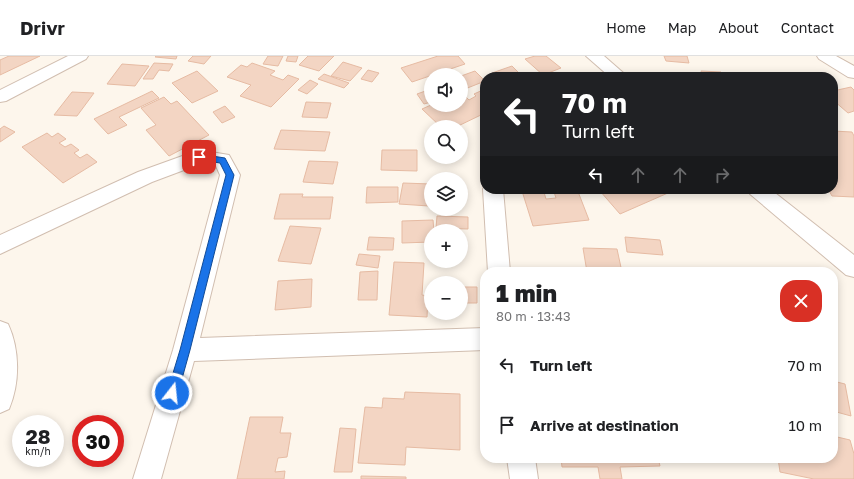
<!DOCTYPE html>
<meta charset="utf-8">
<style>
body{margin:0;font-family:"Golos Text",sans-serif;background:#f6f6f6;color:#202124;height:100vh;display:flex;flex-direction:column;font-size:15px;white-space:nowrap}
*{box-sizing:border-box;margin:0}
p{font-size:13px;color:#757577}
.icon{flex:none;width:22px;height:22px;fill:none;stroke:currentColor;stroke-width:2;stroke-linecap:round;stroke-linejoin:round}
.map{position:relative;flex:1;overflow:hidden}
.sheet{position:absolute;left:480px;top:211px;width:358px;height:196px;display:flex;flex-direction:column;background:#fff;border-radius:16px;box-shadow:0 2px 10px #0003}
.sheet>*{flex:none}
.top-card{position:absolute;left:480px;top:16px;width:358px;height:122px;border-radius:16px;box-shadow:0 2px 10px #0003;background:#202124;color:#fff;overflow:hidden}
.tools{position:absolute;left:424px;top:12px;display:grid;gap:8px}
.tools a{display:grid;place-items:center;width:44px;height:44px;border-radius:50%;background:#fff;box-shadow:0 2px 10px #0003;font-size:20px}
.speed{position:absolute;left:12px;top:359px;display:flex;gap:8px;font-size:20px;font-weight:700;text-align:center}
.speed>*{display:grid;place-content:center;width:52px;height:52px;border-radius:50%;background:#fff;box-shadow:0 2px 10px #0003;line-height:1}
.speed small{font-size:10px;font-weight:400}
.speed .limit{border:6px solid #d22;background:#fff;color:#111}
.pin{position:absolute;display:grid;place-items:center;width:34px;height:34px;color:#fff;margin:-17px;border-radius:8px;box-shadow:0 2px 6px #0006}
.me{position:absolute;width:44px;margin:-22px;rotate:16deg;stroke-linejoin:round;filter:drop-shadow(0 0 3px #0008)}
.turn{display:flex;align-items:center;gap:14px;height:84px;padding:0 16px;font-size:18px}
.turn .icon{width:52px;height:52px;stroke-width:2.5}
.turn b{display:block;font-size:28px;line-height:34px}
.lanes{display:flex;align-items:center;height:38px;padding:0 16px;background:#0003;justify-content:center;gap:20px;direction:ltr}
.lanes .off{opacity:.35}
.round{display:grid;place-items:center;flex:none;width:42px;height:42px;border-radius:16px;background:#f6f6f6}
.overview{display:flex;align-items:center;justify-content:space-between;height:68px;padding:0 16px}
h1{font-size:24px;font-weight:800;line-height:30px}
ul{padding:0;list-style:none}
li{display:flex;align-items:center;gap:12px;height:60px;padding:0 16px}
li div{flex:1}
li b{display:block;font-size:15px}
li em{font-style:normal}
header{display:flex;align-items:center;gap:24px;box-sizing:border-box;height:56px;padding:0 20px;background:#fff;border-bottom:1px solid #e0e0e0}
header strong{font-size:19px}
nav{display:flex;gap:22px;margin-inline-start:auto;font-size:14px}
.map>svg:first-child{display:block}
.building{fill:#f3d5c3;stroke:#e6bba3}
.lines{fill:none;stroke-linecap:round;stroke-linejoin:round}
.street-casing{stroke:#d1beb0;stroke-width:2}
.street{fill:#fff;fill-rule:evenodd}
.route{fill:#1a73e8;stroke:#114b97}
</style>
<header>
<strong>Drivr</strong>
<nav><a>Home</a><a>Map</a><a>About</a><a>Contact</a></nav>
</header>
<div class="map">
<svg width="854" height="423" viewBox="0 0 854 423">
<rect width="100%" height="100%" fill="#fdf6ec"/>
<path class="building" d="M9 0H40L0 19V4Z
M156 0H177L176 3 155 1Z
M193 0H211L204 8 188 5Z
M268 0H283L278 10 263 8Z
M288 0H298L296 6 286 5Z
M308 0H334L319 15 299 9Z
M438 0H458L465 8 412 26 401 12Z
M535 0H546L561 12 543 19 525 3Z
M664 0H687L689 7 666 5Z
M343 6 362 12 350 25 331 20Z
M154 7 173 8 169 15 159 14 153 23H143Z
M252 7 275 15 270 19 283 24 288 19 299 23 271 51 240 40 251 29 227 21 241 9 247 11Z
M122 8 149 10 135 30 107 28Z
M512 10 520 18 523 17 527 21H495L492 17Z
M368 14 379 17 372 26 361 23Z
M197 15 218 35 192 47 172 27Z
M475 15 485 25 465 33 461 28V20Z
M701 15 721 16 723 21H703Z
M324 18 349 27 344 32 318 23Z
M310 24 318 28 307 38 298 34Z
M851 31 854 34V55L848 57 833 44V35Z
M431 33V46L424 48 417 38Z
M485 33V57L456 71H441L422 53 431 49H444L447 52 455 49H461V40L464 39 469 44 476 40 474 38Z
M152 35 159 42 119 61 127 69 108 78 94 63Z
M72 36 94 37 77 60 54 59Z
M164 41 171 48 177 45 209 79 169 100 146 74 156 69 141 52Z
M306 46 331 47 327 62 302 61Z
M225 50 235 61 222 67 213 56Z
M4 70 15 76 0 86V73Z
M281 74 330 76 325 95 274 93Z
M833 75 852 76 854 80V141L832 140 828 133H833V110H834L833 107Z
M47 77 52 81 58 77 66 83 59 87 65 91 71 88 79 94 74 97 80 102 87 98 97 106 63 127 22 91Z
M382 94H417V115L381 114Z
M309 105 338 106 333 128 303 126Z
M403 127 431 128 429 150 399 148Z
M367 131H398V146L366 147Z
M543 133 546 143 556 142 553 133H577L589 164 533 170 522 135Z
M605 133H677L620 158 600 135Z
M280 138H303L302 141H333L330 163H274Z
M437 160 468 161V173L436 172Z
M433 164 434 175H431V186L402 187V165Z
M290 170 321 172 311 208 278 205Z
M369 181 394 182 393 194H367Z
M625 181 660 184 663 199 627 196Z
M583 192 617 193 622 216H587Z
M359 198 380 200 378 212 356 209Z
M394 206 424 207 422 239 428 240 427 261 389 259Z
M753 212 773 216H753Z
M378 215 377 244H358L360 216Z
M312 223 311 251 275 254 278 225Z
M461 231H477V247H461Z
M833 325 845 328 851 360 833 355Z
M405 336 460 338V394L406 391 405 409 358 407 365 351 382 352 383 342 404 343Z
M250 361H283L280 377H291L287 401 278 402 275 416 285 415 284 423H237Z
M340 372 356 373 352 416H334Z
M833 380 850 384 854 398V423H814L780 416 778 402H833Z
M561 402H658L660 410 620 411 622 423H600L598 411H562Z
M361 420 406 421V423H361Z"/>
<g class="lines">
<defs>
<path id="street" d="M68 0H88L86 3 6 45 0 46V34Z
M586 0H604L628 21H610Z
M817 0H836L854 10V22L848 21 819 3Z
M199 94 229 99 240 119 200 282 485 272V294L194 305 161 423H133L173 294 220 119 216 110 200 108 152 126 0 198V179L138 116Z
M485 130V133H503L510 216H488L483 133Z
M747 133H770L854 199V221L846 219 750 138Z
M0 265 8 268C20 294 20 327 9 353L0 357Z
M507 402H535L538 423H510Z"/>
</defs>
<use href="#street" class="street-casing"/>
<use href="#street" class="street"/>
</g>
<path class="route" d="M199 98 225 102 234 119 190 294 178 337 176 341 172 342 169 341 167 337 180 294 226 119 220 107 196 103 195 101Z"/>
</svg>
<div class="tools">
<a><svg class="icon" aria-label="sound" viewBox="0 0 24 24"><path d="M4 9h4l5-4v14l-5-4H4zM17 9q2 3 0 6"/></svg></a>
<a><svg class="icon" aria-label="search" viewBox="0 0 24 24"><circle cx="10" cy="10" r="6"/><path d="M15 15l6 6"/></svg></a>
<a><svg class="icon" aria-label="layers" viewBox="0 0 24 24"><path d="M12 4l9 5-9 5-9-5zM3 14l9 5 9-5"/></svg></a>
<a>+</a>
<a>−</a>
</div>
<div class="speed"><div>28<small>km/h</small></div><div class="limit">30</div></div>
<div class="pin" style="left:199px;top:101px;background:#d93025"><svg class="icon" aria-label="arrive" viewBox="0 0 24 24"><path d="M6 21V4h12l-3 4 3 4H6"/></svg></div>
<svg class="me" style="left:172px;top:337px" viewBox="-20 -20 40 40"><circle r="17" fill="#1a73e8" stroke="#fff" stroke-width="3"/><path d="M0-11L8 9 0 5-8 9z" fill="#fff"/></svg>
<div class="top-card">
<div class="turn"><svg class="icon" aria-label="left" viewBox="0 0 24 24"><path d="M17 20v-9H6M10 6l-5 5 5 5"/></svg><div><b>70 m</b>Turn left</div></div>
<div class="lanes"><svg class="icon" aria-label="left" viewBox="0 0 24 24"><path d="M17 20v-9H6M10 6l-5 5 5 5"/></svg><svg class="icon off" aria-label="ahead" viewBox="0 0 24 24"><path d="M12 20V5M6 11l6-6 6 6"/></svg><svg class="icon off" aria-label="ahead" viewBox="0 0 24 24"><path d="M12 20V5M6 11l6-6 6 6"/></svg><svg class="icon off" aria-label="right" viewBox="0 0 24 24"><path d="M7 20v-9h11M14 6l5 5-5 5"/></svg></div>
</div>
<section class="sheet">
<div class="overview"><div><h1>1 min</h1><p>80 m · 13:43</p></div><a class="round" style="background:#d93025;color:#fff"><svg class="icon" aria-label="close" viewBox="0 0 24 24"><path d="M6 6l12 12M18 6L6 18"/></svg></a></div>
<ul>
<li><svg class="icon" aria-label="left" viewBox="0 0 24 24"><path d="M17 20v-9H6M10 6l-5 5 5 5"/></svg><div><b>Turn left</b></div><em>70 m</em></li>
<li><svg class="icon" aria-label="arrive" viewBox="0 0 24 24"><path d="M6 21V4h12l-3 4 3 4H6"/></svg><div><b>Arrive at destination</b></div><em>10 m</em></li>
</ul>
</section>
</div>
